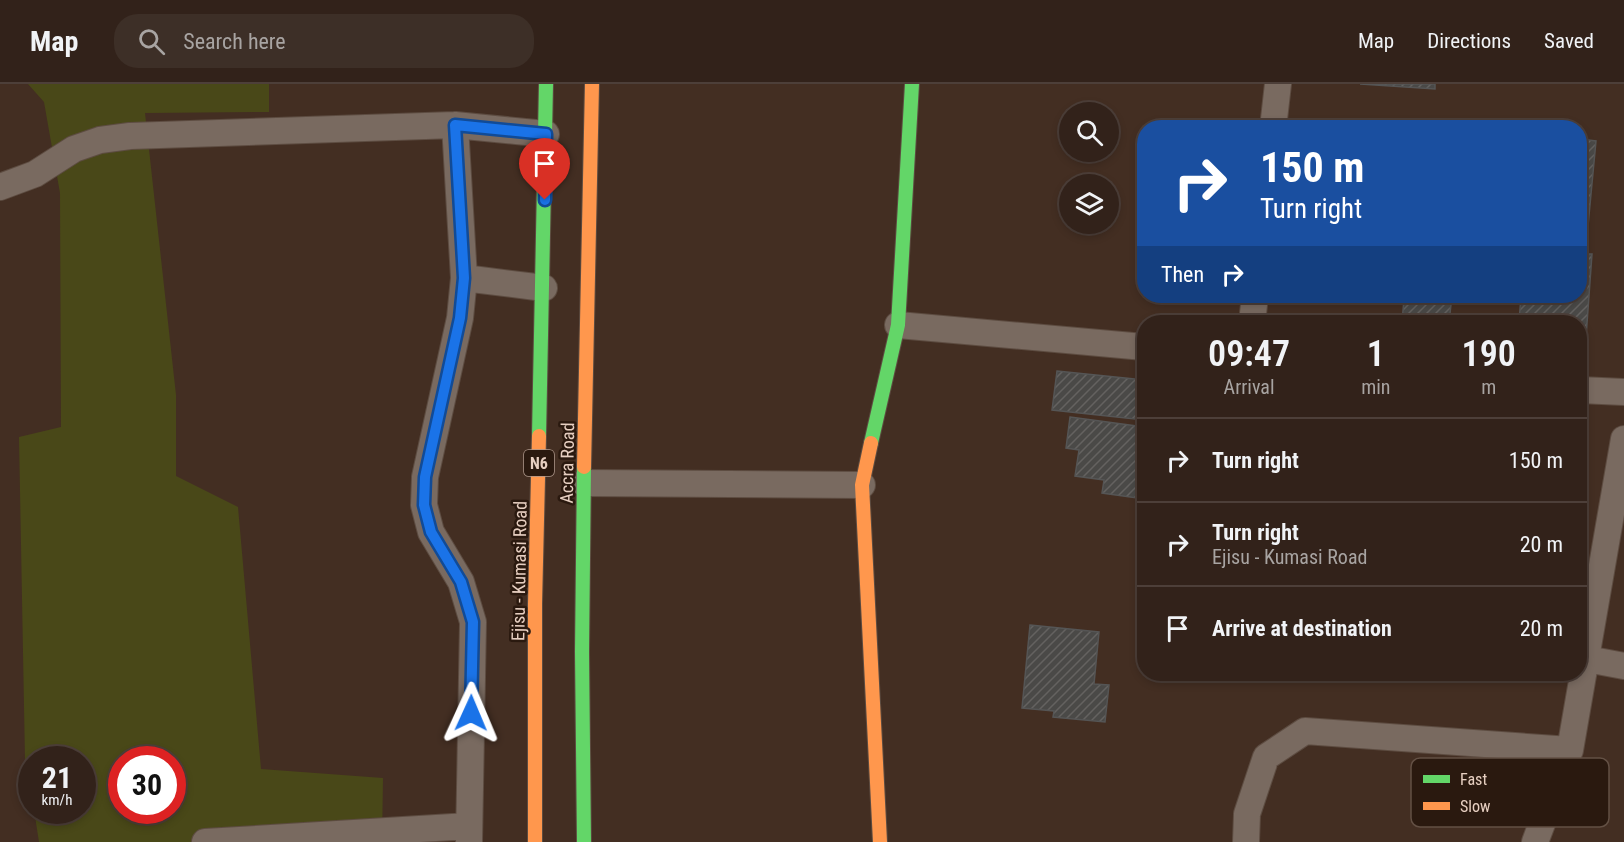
<!DOCTYPE html>
<style>
body{margin:0;font-family:"Roboto Condensed",sans-serif;background:#3d2f27;color:#f1f3f6;height:100vh;display:flex;flex-direction:column;font-size:22px;white-space:nowrap}
*{box-sizing:border-box;margin:0}
p{font-size:20px;color:#a8a4a2}
.icon{flex:none;width:33px;height:33px;fill:none;stroke:currentColor;stroke-width:2;stroke-linecap:round;stroke-linejoin:round}
.map{position:relative;flex:1;overflow:hidden}
.details{position:absolute;left:1137px;top:231px;width:450px;height:366px;display:flex;flex-direction:column;background:#32221a;border-radius:24px;box-shadow:0 3px 9px #0003,0 0 0 2px #4d3f39}
.details>*{flex:none}
.banner{position:absolute;left:1137px;top:36px;width:450px;height:183px;border-radius:24px;box-shadow:0 3px 9px #0003,0 0 0 2px #4d3f39;background:#1a4fa0;color:#fff;overflow:hidden}
.controls{position:absolute;left:1059px;top:18px;display:grid;gap:12px}
.controls a{display:grid;place-items:center;width:60px;height:60px;border-radius:50%;background:#32221a;box-shadow:0 3px 9px #0003,0 0 0 2px #4d3f39;font-size:30px}
.speed{position:absolute;left:18px;top:662px;display:flex;gap:12px;font-size:30px;font-weight:700;text-align:center}
.speed>*{display:grid;place-content:center;width:78px;height:78px;border-radius:50%;background:#32221a;box-shadow:0 3px 9px #0003,0 0 0 2px #4d3f39;line-height:1}
.speed small{font-size:15px;font-weight:400}
.speed .limit{border:9px solid #d22;background:#fff;color:#111}
.pin{position:absolute;display:grid;place-items:center;width:51px;height:51px;color:#fff;margin:-62px -26px;border-radius:50% 50% 50% 0;rotate:-45deg;box-shadow:0 0 6px #0007}
.pin .icon{rotate:45deg}
.me{position:absolute;width:66px;margin:-33px;rotate:1deg;stroke-linejoin:round;filter:drop-shadow(0 0 4px #0008)}
.turn{display:flex;align-items:center;gap:21px;height:126px;padding:0 24px;font-size:27px}
.turn .icon{width:78px;height:78px;stroke-width:2.5}
.turn b{display:block;font-size:42px;line-height:51px}
.then{display:flex;align-items:center;height:57px;padding:0 24px;background:#0003;gap:12px;font-size:22px}
.eta{display:flex;justify-content:space-evenly;align-items:center;height:102px;text-align:center}
.eta b{font-size:36px;font-weight:600;line-height:42px}
ul{padding:0;list-style:none}
li{display:flex;align-items:center;gap:18px;height:84px;padding:0 24px;border-top:2px solid #4d3f39}
li div{flex:1}
li b{display:block;font-size:22px}
li em{font-style:normal}
header{display:flex;align-items:center;gap:36px;box-sizing:border-box;height:84px;padding:0 30px;background:#32221a;border-bottom:2px solid #4d3f39}
header strong{font-size:28px}
nav{display:flex;gap:33px;margin-inline-start:auto;font-size:21px}
.search{width:420px;height:54px;background:#3d2f27;display:flex;align-items:center;gap:15px;box-sizing:border-box;padding:0 21px;border-radius:24px;color:#a8a4a2;font-size:22px}
.map>svg:first-child{display:block}
.green{fill:#494818;fill-rule:evenodd}
.building{fill:url(#building-hatch);stroke:#555;stroke-width:1.5}
.lines{fill:none;stroke-linecap:round;stroke-linejoin:round}
.street-casing{stroke:#5d4c41;stroke-width:28}
.fast-casing{stroke:#5d4c41;stroke-width:16}
.slow-casing{stroke:#5d4c41;stroke-width:16}
.street{stroke:#796a60;stroke-width:26}
.fast{stroke:#63d668;stroke-width:14}
.slow{stroke:#ff974d;stroke-width:14}
.route-casing{stroke:#114b97;stroke-width:15}
.route{stroke:#1a73e8;stroke-width:10}
.labels{text-anchor:middle;dominant-baseline:central;stroke-width:5;stroke-linejoin:round;paint-order:stroke}
.shield{fill:#2a190f;stroke:#ae988c;stroke-width:1.5}
.shield-label{font-size:16px;font-weight:bold;fill:#e7cfc1}
.street-label{font-size:18px;fill:#e7cfc1;stroke:#2a190f}
.key{fill:#2a190f;stroke:#635044;stroke-width:1.5}
.key-label{font-size:16px;fill:#e7cfc1}
</style>
<header>
<strong>Map</strong>
<div class="search"><svg class="icon" aria-label="search" viewBox="0 0 24 24"><circle cx="10" cy="10" r="6"/><path d="M15 15l6 6"/></svg>Search here</div>
<nav><a>Map</a><a>Directions</a><a>Saved</a></nav>
</header>
<div class="map">
<svg width="1624" height="758" viewBox="0 0 1624 758">
<defs>
<pattern id="building-hatch" width="6" height="6" patternUnits="userSpaceOnUse" patternTransform="scale(1.5)"><rect width="6" height="6" fill="#4a4947"/><path d="M-1 1l2-2M0 6l6-6M5 7l2-2" fill="none" stroke="#646260"/></pattern>
</defs>
<rect width="100%" height="100%" fill="#432e22"/>
<path class="green" d="M28 0H269V28L145 29 176 311V392L238 423 261 685 383 694 382 758H39L34 726H82V675H32L31 714 25 675 19 353 61 343 60 109 44 18ZM122 675H172V726H122Z"/>
<path class="building" d="M1360 0H1435V5Z
M1580 55 1596 57 1588 142H1580Z
M1580 170H1592L1586 253 1580 252V238H1519L1521 212H1580Z
M1391 212H1452L1449 238H1402L1404 215 1390 214Z
M1057 287 1144 296V336L1052 326Z
M1070 333 1144 343V359L1137 414 1102 409 1104 396 1075 392 1079 366 1066 364Z
M1030 541 1099 548 1094 600 1109 601 1105 638 1053 633 1054 627 1022 624Z"/>
<g class="lines">
<defs>
<path id="street" d="M455 41 464 194 460 234 425 393 424 421 431 448 461 498 473 538 469 758
M1273 44 1278 0
M0 103 35 90 74 65 100 56 130 52 455 41 546 50
M464 194 544 204
M1252 238 1255 212
M898 241 1144 263
M1580 306 1624 308
M584 399 862 401
M1587 575 1624 582
M205 758 469 742
M1246 758 1247 730 1266 673 1305 647 1570 666
M1535 758 1570 666 1624 355"/>
<path id="fast" d="M539 352 546 0
M871 359 898 241 912 0
M584 758 582 568 584 383"/>
<path id="slow" d="M871 359 862 401 880 758
M584 383 592 0
M535 758V520L539 352"/>
</defs>
<use href="#street" class="street-casing"/>
<use href="#fast" class="fast-casing"/>
<use href="#slow" class="slow-casing"/>
<use href="#street" class="street"/>
<use href="#fast" class="fast"/>
<use href="#slow" class="slow"/>
</g>
<g class="lines">
<defs>
<path id="route" d="M471 629 473 538 461 498 431 448 424 421 425 393 460 234 464 194 455 41 546 50 545 116"/>
</defs>
<use href="#route" class="route-casing"/>
<use href="#route" class="route"/>
</g>
<g class="labels">
<rect class="shield" x="524" y="366" width="30" height="26" rx="4.5"/>
<g class="shield-label">
<text x="539" y="379">N6</text>
</g>
<g class="street-label">
<text transform="translate(567 379) rotate(-89)">Accra Road</text>
<text transform="translate(519 487) rotate(-89)">Ejisu - Kumasi Road</text>
</g>
</g>
<rect x="1411" y="674" width="198" height="69" rx="9" class="key"/>
<rect x="1423" y="691" width="27" height="8" fill="#63d668"/>
<rect x="1423" y="718" width="27" height="8" fill="#ff974d"/>
<g class="key-label">
<text x="1460" y="701">Fast</text>
<text x="1460" y="728">Slow</text>
</g>
</svg>
<div class="controls">
<a><svg class="icon" aria-label="search" viewBox="0 0 24 24"><circle cx="10" cy="10" r="6"/><path d="M15 15l6 6"/></svg></a>
<a><svg class="icon" aria-label="layers" viewBox="0 0 24 24"><path d="M12 4l9 5-9 5-9-5zM3 14l9 5 9-5"/></svg></a>
</div>
<div class="speed"><div>21<small>km/h</small></div><div class="limit">30</div></div>
<div class="pin" style="left:545px;top:116px;background:#d93025"><svg class="icon" aria-label="arrive" viewBox="0 0 24 24"><path d="M6 21V4h12l-3 4 3 4H6"/></svg></div>
<svg class="me" style="left:471px;top:629px" viewBox="-20 -20 40 40"><path d="M0-17L14 15 0 8-14 15z" fill="#1a73e8" stroke="#fff" stroke-width="4"/></svg>
<div class="banner">
<div class="turn"><svg class="icon" aria-label="right" viewBox="0 0 24 24"><path d="M7 20v-9h11M14 6l5 5-5 5"/></svg><div><b>150 m</b>Turn right</div></div>
<div class="then">Then<svg class="icon" aria-label="right" viewBox="0 0 24 24"><path d="M7 20v-9h11M14 6l5 5-5 5"/></svg></div>
</div>
<section class="details">
<div class="eta">
<div><b>09:47</b><p>Arrival</p></div>
<div><b>1</b><p>min</p></div>
<div><b>190</b><p>m</p></div>
</div>
<ul>
<li><svg class="icon" aria-label="right" viewBox="0 0 24 24"><path d="M7 20v-9h11M14 6l5 5-5 5"/></svg><div><b>Turn right</b></div><em>150 m</em></li>
<li><svg class="icon" aria-label="right" viewBox="0 0 24 24"><path d="M7 20v-9h11M14 6l5 5-5 5"/></svg><div><b>Turn right</b><p>Ejisu - Kumasi Road</p></div><em>20 m</em></li>
<li><svg class="icon" aria-label="arrive" viewBox="0 0 24 24"><path d="M6 21V4h12l-3 4 3 4H6"/></svg><div><b>Arrive at destination</b></div><em>20 m</em></li>
</ul>
</section>
</div>
